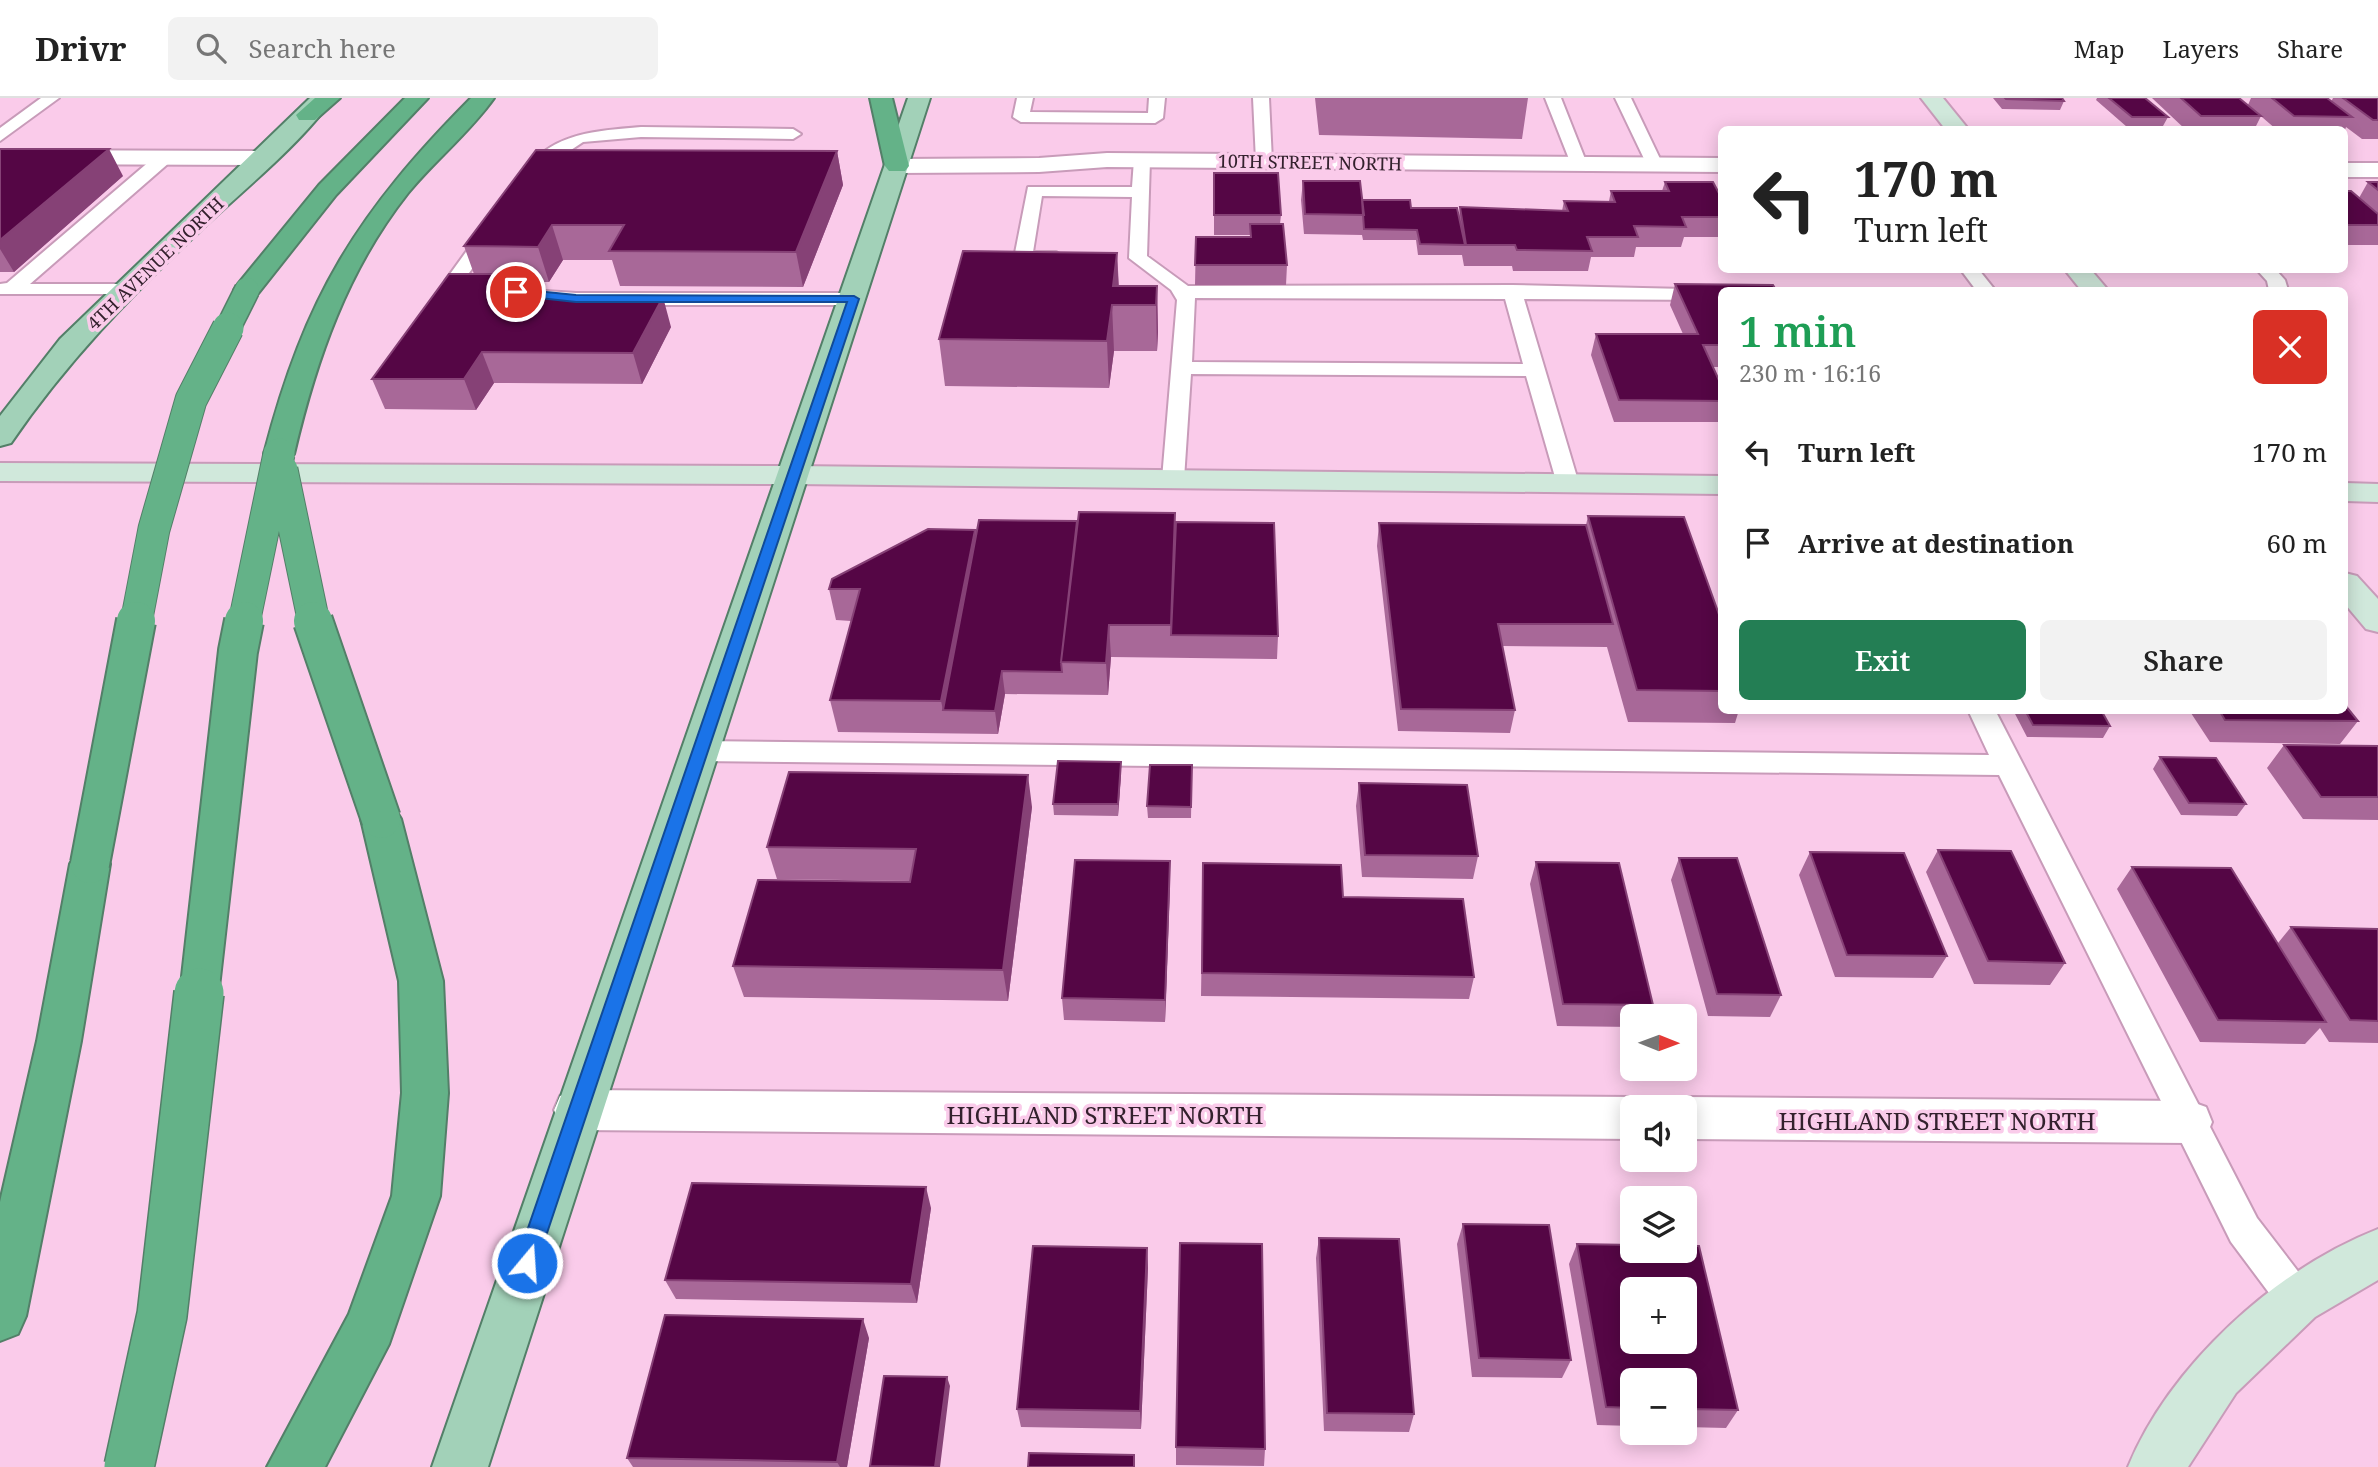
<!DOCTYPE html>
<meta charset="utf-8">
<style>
body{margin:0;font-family:"Noto Serif",serif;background:#f2f2f2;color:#222;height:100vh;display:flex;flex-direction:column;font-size:26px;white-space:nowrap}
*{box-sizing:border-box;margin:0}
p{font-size:23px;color:#767676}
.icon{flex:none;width:38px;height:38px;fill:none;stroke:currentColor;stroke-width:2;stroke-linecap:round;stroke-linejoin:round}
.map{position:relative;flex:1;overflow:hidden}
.panel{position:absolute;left:1718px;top:189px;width:630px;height:427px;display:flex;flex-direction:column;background:#fff;border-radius:10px;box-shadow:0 4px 18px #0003}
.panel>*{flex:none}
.banner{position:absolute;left:1718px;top:28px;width:630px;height:147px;border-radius:10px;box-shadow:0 4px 18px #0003;background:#fff;color:#222;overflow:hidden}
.needle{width:46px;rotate:91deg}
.buttons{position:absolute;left:1620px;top:906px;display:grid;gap:14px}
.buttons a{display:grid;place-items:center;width:77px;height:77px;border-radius:10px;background:#fff;box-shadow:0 4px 18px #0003;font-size:35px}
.pin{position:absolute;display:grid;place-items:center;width:60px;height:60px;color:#fff;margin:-30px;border:4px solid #fff;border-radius:50%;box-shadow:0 2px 7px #0007}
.me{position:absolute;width:77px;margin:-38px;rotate:18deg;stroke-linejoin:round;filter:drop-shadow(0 0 5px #0008)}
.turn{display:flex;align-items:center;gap:24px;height:147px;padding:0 21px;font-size:32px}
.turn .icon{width:91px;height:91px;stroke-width:2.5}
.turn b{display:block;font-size:49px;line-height:60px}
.round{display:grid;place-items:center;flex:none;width:74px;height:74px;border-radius:10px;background:#f2f2f2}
.summary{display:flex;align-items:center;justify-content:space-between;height:119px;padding:0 21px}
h1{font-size:42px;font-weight:600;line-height:52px;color:#1e9e55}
.cta{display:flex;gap:14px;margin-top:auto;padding:14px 21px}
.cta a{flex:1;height:80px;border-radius:10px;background:#237e54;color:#fff;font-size:28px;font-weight:600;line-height:80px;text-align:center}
.cta a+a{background:#f2f2f2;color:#222}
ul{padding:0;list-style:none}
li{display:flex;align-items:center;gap:21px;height:91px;padding:0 21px}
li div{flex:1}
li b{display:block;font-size:26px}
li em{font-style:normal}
header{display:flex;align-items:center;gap:42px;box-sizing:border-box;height:98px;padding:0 35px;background:#fff;border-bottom:2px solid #e0e0e0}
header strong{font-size:33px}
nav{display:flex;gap:38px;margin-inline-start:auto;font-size:24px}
.search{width:490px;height:63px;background:#f2f2f2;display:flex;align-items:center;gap:18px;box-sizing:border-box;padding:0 24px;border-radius:10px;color:#767676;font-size:26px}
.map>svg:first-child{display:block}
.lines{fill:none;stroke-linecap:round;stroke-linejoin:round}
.lane-casing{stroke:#c89bb9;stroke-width:4}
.street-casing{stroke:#c89bb9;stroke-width:4}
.secondary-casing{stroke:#c89bb9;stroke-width:4}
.primary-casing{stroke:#537f68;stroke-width:4}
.highway-casing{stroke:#537f68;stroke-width:4}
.lane{fill:#fff;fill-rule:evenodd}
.street{fill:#fff;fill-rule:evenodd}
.secondary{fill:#d0e8db;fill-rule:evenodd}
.primary{fill:#a2d1b8;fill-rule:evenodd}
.highway{fill:#64b288;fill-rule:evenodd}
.highway-bridge-far3-casing{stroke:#537f68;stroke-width:27;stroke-linecap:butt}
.highway-bridge-far2-casing{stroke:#537f68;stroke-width:33;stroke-linecap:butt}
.highway-bridge-far1-casing{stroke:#537f68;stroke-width:42;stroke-linecap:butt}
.highway-bridge-casing{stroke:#537f68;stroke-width:52;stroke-linecap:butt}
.highway-bridge-far3{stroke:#64b288;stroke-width:24}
.highway-bridge-far2{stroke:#64b288;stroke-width:31}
.highway-bridge-far1{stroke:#64b288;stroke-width:38}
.highway-bridge{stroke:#64b288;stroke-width:49}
.wall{fill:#a86898}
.shaded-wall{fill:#864176}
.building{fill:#550645;stroke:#864176;stroke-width:2;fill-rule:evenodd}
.route{fill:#1a73e8;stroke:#114b97;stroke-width:2}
.labels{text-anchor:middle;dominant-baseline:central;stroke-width:7;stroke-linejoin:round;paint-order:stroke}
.far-street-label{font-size:18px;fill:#33212d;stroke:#facbea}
.near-street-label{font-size:24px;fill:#33212d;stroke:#facbea}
</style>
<header>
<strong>Drivr</strong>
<div class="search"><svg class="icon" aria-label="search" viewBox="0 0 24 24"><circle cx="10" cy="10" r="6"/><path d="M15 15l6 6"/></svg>Search here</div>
<nav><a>Map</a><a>Layers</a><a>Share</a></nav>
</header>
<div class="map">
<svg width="2378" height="1369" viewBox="0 0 2378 1369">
<rect width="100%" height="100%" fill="#facbea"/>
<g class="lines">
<defs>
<path id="lane" d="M41 0H59L0 43V30Z
M1017 0H1033L1030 14 1148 15 1149 0H1165L1163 20 1155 25 1021 24 1013 19Z
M1253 0H1269L1272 63 1264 68 1256 63Z
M1545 0H1561L1587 66 1585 70H1573L1571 66Z
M1615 0H1631L1663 67 1661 71 1655 72 1647 67Z
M641 29 793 31 801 36 793 41 641 39 583 44 544 70 538 78H526L524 74C552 34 597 33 641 29Z
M164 55 172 60 170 64 30 186H126L136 192 133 196H0V186L7 185 158 56Z
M1142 57 1150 62 1147 158 1188 188 1512 187 1729 192H1722V202L1524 201 1579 386 1576 391 1568 393 1557 386 1526 278 1191 276 1184 381 1173 388 1162 381 1177 202 1171 192 1129 160 1132 99 1042 98 1033 154H1056L1065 160C1056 169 1023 169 1014 160L1028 89H1132L1134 62ZM1195 200 1505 201 1523 266 1192 264Z
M490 128 499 133 464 182 469 188 576 195H854L864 201 854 207H576L457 197 445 183 484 129Z
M1961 172H1979L1995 192H1976Z
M2257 172H2276L2285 182 2288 192H2269L2267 183Z
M1968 612H1995L2257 1120 2310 1189 2316 1202 2310 1215 2297 1220 2284 1215 2231 1144 1999 677 699 663 689 660 685 653 689 646 699 643 1989 657Z"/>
<path id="street" d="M0 52 264 53 275 60 264 67 0 66Z
M1107 55 1722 60V74L1107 69 1039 74 897 75 889 73 885 68 889 63 897 61 1039 60Z
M2345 65H2378V79H2345Z
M577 992 1633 999 1650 1005 1652 1010H1633V1041L577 1032 560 1026 554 1012 560 998Z
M1685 999 2189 1003 2206 1009 2212 1024 2206 1039 2189 1045 1685 1041V1010H1666L1668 1005Z"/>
<path id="secondary" d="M1921 0H1943L1969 32H1946Z
M2065 172H2091L2108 192H2081Z
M0 365 794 368 1722 378V396L794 386 0 383Z
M2345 385 2378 386V404L2345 403Z
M2345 475 2357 478 2378 501V534L2366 531 2345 506Z
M2378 1131V1182L2315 1219 2236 1295 2188 1369H2128C2170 1267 2276 1171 2378 1131Z"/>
<path id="primary" d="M310 0H333C301 46 242 93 201 132 130 198 66 265 11 345L0 348V318L60 241Z
M908 0H930L488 1369H432Z"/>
<path id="highway" d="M315 0H340L315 22H299L296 17Z
M405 0H428L336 97 256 198H238L234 192 238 186 319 87Z
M471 0H494C470 34 435 62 408 95 347 172 316 262 294 356L290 362 279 365 268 362 264 356C305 198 357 115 471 0Z
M870 0H892L909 68 905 73H889L885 68Z
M381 706 395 711 401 721 443 883 448 995 440 1098 389 1246 325 1369H267L349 1216 392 1098 402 995 399 883 361 721 367 711Z
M90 751 104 755 110 766 81 943 26 1218 18 1236 0 1243V1104L37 943 70 766 76 755Z"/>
</defs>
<use href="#lane" class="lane-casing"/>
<use href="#street" class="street-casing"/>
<use href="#secondary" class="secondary-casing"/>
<use href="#primary" class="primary-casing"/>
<use href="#highway" class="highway-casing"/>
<use href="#lane" class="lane"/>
<use href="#street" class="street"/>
<use href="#secondary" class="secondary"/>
<use href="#primary" class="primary"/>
<use href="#highway" class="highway"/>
<defs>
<path id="highway-bridge-far3" d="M227 232 247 192"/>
<path id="highway-bridge-far2" d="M282 372 314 525
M136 525 154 431 191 302 228 230
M244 525 279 356"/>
<path id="highway-bridge-far1" d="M313 523 381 721
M90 766 136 523
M199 897 238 553 244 523"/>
<path id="highway-bridge" d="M129 1369 162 1217 199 895"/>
</defs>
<use href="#highway-bridge-far3" class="highway-bridge-far3-casing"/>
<use href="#highway-bridge-far2" class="highway-bridge-far2-casing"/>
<use href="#highway-bridge-far1" class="highway-bridge-far1-casing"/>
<use href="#highway-bridge" class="highway-bridge-casing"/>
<use href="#highway-bridge-far3" class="highway-bridge-far3"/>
<use href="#highway-bridge-far2" class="highway-bridge-far2"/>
<use href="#highway-bridge-far1" class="highway-bridge-far1"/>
<use href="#highway-bridge" class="highway-bridge"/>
</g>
<path class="wall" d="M1315 0H1528L1522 41 1319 37Z
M1993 0H2062L2064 3 2060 12 2002 11Z
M2097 0H2145L2168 19 2163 28 2127 29 2096 2Z
M2152 0H2239L2261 18 2254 32H2186Z
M2251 0H2327L2331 4 2333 0H2378V41H2362L2346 29 2345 32H2277L2248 7Z
M0 51 123 78 14 174H0Z
M837 53 843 87 803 189 620 188 612 162H563L549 184H537L542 199 671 229 642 286 494 285 476 312 385 311 372 281 474 176 464 148Z
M1214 75 1281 117 1280 126 1287 167 1286 187H1195L1196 139H1250V137H1214Z
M1303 83 1362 102 1459 119 1460 109 1562 113 1564 103H1609L1611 93H1662L1665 84 1722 101V139H1684L1681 149H1636L1634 159H1591L1588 173H1513L1512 168H1464L1462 157H1418L1416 142H1363L1362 137 1304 136 1301 102Z
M2368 84H2378V147H2345V93L2359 100Z
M1117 155 1119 188H1157L1158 234 1157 253H1114L1109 290 945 288 939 241Z
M1675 186 1722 192V269H1713L1722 289V324H1614L1591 257 1596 236H1683L1670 207Z
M1588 418 1722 525V612H1739L1735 625 1628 624 1607 549 1502 548 1515 612 1510 635 1398 633 1377 448 1379 425 1586 427Z
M1176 424 1278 538 1277 561 1111 559 1108 597 1005 596 998 636 838 634 830 602 851 523 836 522 829 491 975 432 976 441Z
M2013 612H2101L2110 628 2103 640 2027 639Z
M2189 612H2345L2358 623 2340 646 2210 644Z
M2284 647 2378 648V722L2303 721 2267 670Z
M2160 659 2246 706 2237 718 2181 717 2153 671Z
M1192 667 1191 720H1148L1147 708Z
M1121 675 1118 718 1054 717 1053 706Z
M1359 685 1478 758 1473 781 1362 779 1356 708Z
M1032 709 1008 903 744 899 733 868 910 783 777 781 767 749Z
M1938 752 2065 865 2050 887 1974 886 1926 774Z
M1810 754 1947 858 1933 880 1835 879 1799 777Z
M1679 760 1781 897 1770 919 1708 918 1671 782Z
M1170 763V786L1165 924 1064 922 1062 900Z
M1536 764 1653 907 1649 919H1633V929L1557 928 1530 786Z
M1203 765 1343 799 1474 879 1469 901 1201 898Z
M2132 769 2278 845 2291 829 2378 831V945L2329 944 2320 930 2305 946 2200 944 2117 791Z
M931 1110 917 1205 676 1201 665 1182Z
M1463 1126 1571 1262 1562 1280 1472 1279 1457 1146Z
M1319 1140 1414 1316 1409 1334 1324 1333 1316 1160Z
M1577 1146 1738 1312 1726 1330 1685 1329V1283H1633V1328L1597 1327 1569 1166Z
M1147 1150 1148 1170 1141 1331 1021 1329 1017 1311Z
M869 1240 847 1369H633L627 1360Z
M1176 1349 1265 1351 1264 1368 1176 1367Z"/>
<path class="shaded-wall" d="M109 51 123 78 14 174 0 151V142Z
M837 53 843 87 803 189 796 154Z
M552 127 563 162 549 184 538 149Z
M1117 155 1119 200 1113 188Z
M534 176 544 205 520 199Z
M1157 188 1158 234 1157 253 1156 207Z
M663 199 671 229 642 286 633 255Z
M1112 207 1114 253 1109 290 1107 243Z
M482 254 494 285 476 312 464 281Z
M975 432 979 464 943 612 941 603Z
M1109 527 1111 559 1108 597 1106 565Z
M1002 573 1005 596 998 636 995 613Z
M1121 664V675L1118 718V706Z
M1028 677 1032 709 1008 903 1003 872Z
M1170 763V786L1165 924V902Z
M926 1089 931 1110 917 1205 911 1186Z
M1147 1150 1148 1170 1141 1331 1140 1313Z
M863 1221 869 1240 847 1369H840L837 1364Z
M947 1279 950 1288 940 1369H935Z"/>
<path class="building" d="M2005 0H2062L2064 3 2006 1Z
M2109 0H2145L2168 19H2132Z
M2181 0H2239L2261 18H2201Z
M2272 0H2327L2352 19 2294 18Z
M2343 0H2378V22H2373Z
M0 51H109L0 142Z
M536 52 837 53 796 154 609 153 624 127H552L538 149 464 148Z
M1214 75H1278L1281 117H1214Z
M1303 83H1360L1364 117 1305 116Z
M1665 84H1713L1722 101V119H1682L1686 129 1634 128 1638 139H1587L1592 153 1517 152 1515 147H1466L1460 109 1568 113 1564 103 1615 104 1611 93H1669Z
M2368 84H2378V92Z
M2345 93H2351L2378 116V127H2345Z
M1362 102H1410L1411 110H1457L1465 147 1420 146 1417 132 1364 131Z
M1250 126H1283L1287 167H1195L1196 139H1251Z
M963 153 1117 155 1113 188H1157L1156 207H1112L1107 243 939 241Z
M449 176H534L520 199H663L633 255 482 254 464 281H372Z
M1675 186 1773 187 1776 192H1722V247H1703L1722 289V303L1619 302 1596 236H1698Z
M1079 414 1175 415 1171 527H1109L1106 565 1061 564Z
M1588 418 1684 419 1722 525V593L1637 592Z
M979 422 1077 423 1061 564 1062 574 1002 573 995 613 943 612Z
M1176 424 1274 425 1278 538 1171 537Z
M1379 425 1586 427 1613 526H1498L1515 612 1401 611Z
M928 431 975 432 941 603 830 602 860 491H829L832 481Z
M2345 607 2358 623 2225 622 2219 612H2345Z
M2025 612H2101L2110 628 2033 627Z
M2284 647 2378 648V699H2321Z
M2160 659 2216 660 2246 706 2189 705Z
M1058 663 1121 664 1118 706H1053Z
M1150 667H1192L1191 709 1147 708Z
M789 674 1028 677 1003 872 733 868 758 782 910 784 916 751 767 749Z
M1359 685 1467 687 1478 758 1365 757Z
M1938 752 2011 753 2065 865 1988 863Z
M1810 754 1904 755 1947 858 1847 857Z
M1679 760H1737L1781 897 1717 896Z
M1075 762 1170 763 1165 902 1062 900Z
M1536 764 1619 765 1653 907 1563 906Z
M1203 765 1341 767 1343 799 1463 801 1474 879 1202 875Z
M2132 769 2231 770 2326 924 2218 922Z
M2291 829 2378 831V923L2350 922Z
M692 1085 926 1089 911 1186 665 1182Z
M1463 1126 1549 1127 1571 1262 1479 1260Z
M1319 1140 1399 1141 1414 1316 1327 1315Z
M1180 1145 1262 1146 1265 1351 1176 1349Z
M1577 1146 1633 1147V1153H1685V1148H1699L1738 1312 1685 1311V1283H1633V1310L1606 1309ZM1633 1192H1685V1244H1633Z
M1033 1148 1147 1150 1140 1313 1017 1311Z
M665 1217 863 1221 837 1364 627 1360Z
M884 1278 947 1279 935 1369 870 1368Z
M1029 1355 1134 1357V1369H1028Z"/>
<path class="route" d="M516 191 576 197 854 198 859 201 537 1165 534 1172 527 1175 520 1172 516 1165 847 204H576L512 197 510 194Z"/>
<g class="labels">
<g class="far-street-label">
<text transform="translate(1310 64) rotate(1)">10TH STREET NORTH</text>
<text transform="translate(155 165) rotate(-44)">4TH AVENUE NORTH</text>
</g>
<g class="near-street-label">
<text x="1105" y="1016">HIGHLAND STREET NORTH</text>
<text x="1937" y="1022">HIGHLAND STREET NORTH</text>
</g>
</g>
</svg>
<div class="buttons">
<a><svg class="needle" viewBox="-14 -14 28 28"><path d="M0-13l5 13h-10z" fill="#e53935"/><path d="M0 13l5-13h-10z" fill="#767676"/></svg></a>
<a><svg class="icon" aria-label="sound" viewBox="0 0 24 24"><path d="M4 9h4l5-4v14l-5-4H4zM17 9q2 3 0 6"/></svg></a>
<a><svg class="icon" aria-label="layers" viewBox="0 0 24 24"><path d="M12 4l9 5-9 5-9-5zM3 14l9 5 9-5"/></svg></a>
<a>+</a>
<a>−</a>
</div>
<div class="pin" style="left:516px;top:194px;background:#d93025"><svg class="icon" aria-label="arrive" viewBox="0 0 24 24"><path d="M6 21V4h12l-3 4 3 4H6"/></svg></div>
<svg class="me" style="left:527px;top:1165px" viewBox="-20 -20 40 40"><circle r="17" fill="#1a73e8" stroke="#fff" stroke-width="3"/><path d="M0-11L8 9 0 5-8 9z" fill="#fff"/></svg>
<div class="banner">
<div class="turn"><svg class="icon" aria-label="left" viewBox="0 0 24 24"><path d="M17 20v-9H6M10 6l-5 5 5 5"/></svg><div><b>170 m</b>Turn left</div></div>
</div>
<section class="panel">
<div class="summary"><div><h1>1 min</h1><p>230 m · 16:16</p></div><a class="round" style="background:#d93025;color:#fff"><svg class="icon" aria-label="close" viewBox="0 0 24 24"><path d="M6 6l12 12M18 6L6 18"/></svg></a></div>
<ul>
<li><svg class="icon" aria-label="left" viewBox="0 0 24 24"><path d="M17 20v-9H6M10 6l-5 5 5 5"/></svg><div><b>Turn left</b></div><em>170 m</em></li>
<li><svg class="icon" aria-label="arrive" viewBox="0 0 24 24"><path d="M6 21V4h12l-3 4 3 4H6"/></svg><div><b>Arrive at destination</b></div><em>60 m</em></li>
</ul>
<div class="cta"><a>Exit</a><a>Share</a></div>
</section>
</div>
